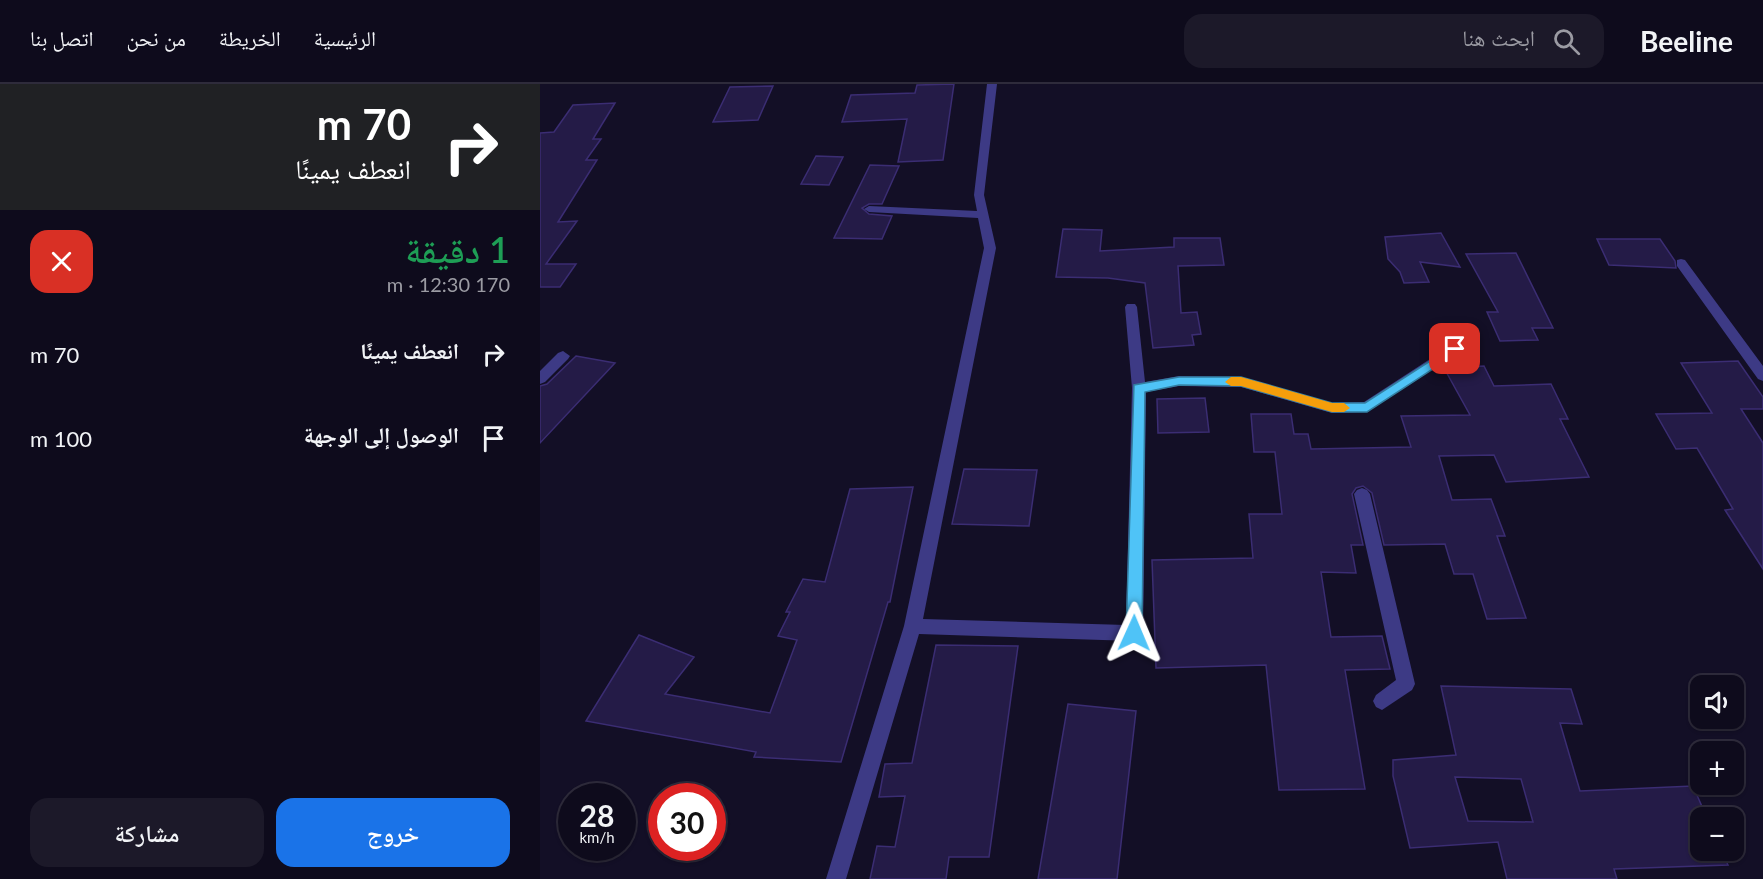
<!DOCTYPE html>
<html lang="ar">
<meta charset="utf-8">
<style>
body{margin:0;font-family:Lato,"Noto Naskh Arabic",sans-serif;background:#1c1929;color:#f1f3f6;direction:rtl;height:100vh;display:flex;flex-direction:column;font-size:22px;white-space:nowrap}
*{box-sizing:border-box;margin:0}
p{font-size:20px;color:#9b9ba3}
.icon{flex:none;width:33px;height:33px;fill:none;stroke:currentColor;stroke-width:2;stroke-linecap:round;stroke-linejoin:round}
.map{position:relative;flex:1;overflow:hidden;direction:ltr}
.details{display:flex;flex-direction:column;background:#0e0b1c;width:540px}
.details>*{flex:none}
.hud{background:#202124;color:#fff;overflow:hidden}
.controls{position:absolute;left:1150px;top:591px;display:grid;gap:12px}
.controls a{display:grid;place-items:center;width:54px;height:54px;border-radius:12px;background:#0e0b1c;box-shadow:0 2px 4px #0004,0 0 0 2px #2e2b3b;font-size:30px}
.speed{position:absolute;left:18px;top:699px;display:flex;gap:12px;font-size:30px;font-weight:700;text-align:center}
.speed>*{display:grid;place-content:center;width:78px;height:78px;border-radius:50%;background:#0e0b1c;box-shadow:0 2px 4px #0004,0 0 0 2px #2e2b3b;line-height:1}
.speed small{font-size:15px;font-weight:400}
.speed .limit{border:9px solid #d22;background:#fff;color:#111}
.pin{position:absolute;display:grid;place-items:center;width:51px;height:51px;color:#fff;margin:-26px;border-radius:12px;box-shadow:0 3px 9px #0006}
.me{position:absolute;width:66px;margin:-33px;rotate:1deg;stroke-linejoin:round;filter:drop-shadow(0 0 4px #0008)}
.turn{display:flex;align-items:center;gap:21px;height:126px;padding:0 30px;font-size:27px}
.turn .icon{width:78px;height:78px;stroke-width:2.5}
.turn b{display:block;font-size:42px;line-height:51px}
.round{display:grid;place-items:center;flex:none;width:63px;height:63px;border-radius:18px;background:#1c1929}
.headline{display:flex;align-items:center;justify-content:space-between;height:102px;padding:0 30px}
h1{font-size:36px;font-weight:600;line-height:45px;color:#1e9e55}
.button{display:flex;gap:12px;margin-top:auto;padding:12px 30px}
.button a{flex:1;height:69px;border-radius:18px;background:#1a73e8;color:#fff;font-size:24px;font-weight:600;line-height:69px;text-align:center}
.button a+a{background:#1c1929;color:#f1f3f6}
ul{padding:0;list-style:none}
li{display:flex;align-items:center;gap:18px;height:84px;padding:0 30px}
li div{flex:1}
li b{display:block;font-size:22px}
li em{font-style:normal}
header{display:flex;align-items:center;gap:36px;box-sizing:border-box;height:84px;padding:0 30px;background:#0e0b1c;border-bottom:2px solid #2e2b3b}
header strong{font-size:28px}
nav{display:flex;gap:33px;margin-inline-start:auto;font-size:21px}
.search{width:420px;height:54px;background:#1c1929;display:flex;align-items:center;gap:15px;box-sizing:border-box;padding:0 21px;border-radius:18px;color:#9b9ba3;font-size:22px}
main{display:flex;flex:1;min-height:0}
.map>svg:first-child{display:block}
.building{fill:#241b47;stroke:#3b2d73;stroke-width:1.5;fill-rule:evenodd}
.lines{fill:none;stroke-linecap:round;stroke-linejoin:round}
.minor{fill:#3d3a85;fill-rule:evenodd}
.route{fill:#4fc3f7;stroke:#337fa1;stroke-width:1.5}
.slow{fill:#f59e0b}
</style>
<header>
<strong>Beeline</strong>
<div class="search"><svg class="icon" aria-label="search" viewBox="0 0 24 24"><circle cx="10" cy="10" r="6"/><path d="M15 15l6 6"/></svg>ابحث هنا</div>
<nav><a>الرئيسية</a><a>الخريطة</a><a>من نحن</a><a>اتصل بنا</a></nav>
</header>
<main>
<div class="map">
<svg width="1223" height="795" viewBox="0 0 1223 795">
<rect width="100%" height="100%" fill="#130f26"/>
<path class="building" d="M414 0 403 76 358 78 367 35 302 38 311 11 375 9 377 1Z
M233 2 218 36 173 38 190 3Z
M75 19 53 55H61L46 76H57L18 138 37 137 6 180H36L20 203H0V49L14 48 33 21Z
M276 72 303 73 289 101 261 100Z
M330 81 359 82 342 120H329L322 124 329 130 352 132 342 155 294 154Z
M523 145 562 146 560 167 634 163V154H680L684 181 638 182 641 229 657 228 661 250 652 251 654 261 613 264 605 199 568 194 516 193Z
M901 149 920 183 880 178 889 198 864 199 860 188 848 175 845 153Z
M1057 155H1120L1135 177 1136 184 1069 181Z
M976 169 1013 244H992L998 256 960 257 947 228H958L926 170Z
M36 272 75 279 0 359V302L7 300Z
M1198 277 1223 313V325H1201L1223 359V485L1185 426 1193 425 1157 364 1136 365 1116 330 1172 329 1141 279Z
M944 282 954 302 1011 300 1028 335H1020L1049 393 966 398 954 371 899 372 912 416 951 415 965 452H957L986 534 947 535 933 490H914L905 460 844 461 832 409 823 402 816 404 812 410 823 461H811L816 489 781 488 791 553 842 552 850 585 805 586 825 705 739 706 726 581 616 584 612 476 713 474 709 430H742L735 368H714L711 330H751L754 350H768L771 365 871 363 861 332 930 331 904 284Z
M665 314 669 348 618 349 617 315Z
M424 385 497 386 489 442 412 440Z
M373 403 350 518H348L301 678 214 673 216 668 46 637 99 551 154 573 125 610 230 629 257 556 238 552 250 528H246L263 495 285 498 310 405Z
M396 561 478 562 449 773H409L406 795H330L337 762 355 763 365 712 339 713 345 680 372 679Z
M901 602 1031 605 1042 640 1020 639 1040 707 1153 702 1167 734H1161V766H1181L1188 781 1074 785 1077 795H967L958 758 870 764 853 692V676L916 671ZM915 693 981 695 993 738 928 737Z
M528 620 596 627 577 795H498Z"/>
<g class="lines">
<path class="minor" d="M447 0H457L444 111 456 164 383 535 586 541 592 304 585 223 587 220H595L597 223 605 298 639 292 701 293 792 319 824 318 910 262 915 261 922 265 827 328 792 329 701 303 639 302 606 308 603 549 600 555 594 557 379 550 306 795H286L364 542 444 164 438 134 329 128 324 125 329 122 437 127 434 111Z
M1141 175 1145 176 1223 282V297L1218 295 1137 182V176Z
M23 267 30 272 28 275 5 298 0 300V287L18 269Z
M822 404 827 406 830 410 875 600 872 606 842 626 836 623 833 617 836 611 856 596 814 410 817 406Z"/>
</g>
<path class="route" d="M915 261 921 265 919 268 827 328H792L701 302 639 301 605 308 602 549 600 554H589L586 549 594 301 639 293H701L792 319H825Z"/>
<path class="slow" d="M701 293 792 319H804L810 324 804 328H792L701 302H691L685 298 691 293Z"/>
</svg>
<div class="controls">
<a><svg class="icon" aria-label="sound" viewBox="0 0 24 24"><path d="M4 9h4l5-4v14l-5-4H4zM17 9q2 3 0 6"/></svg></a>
<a>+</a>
<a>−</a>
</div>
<div class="speed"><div>28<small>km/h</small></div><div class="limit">30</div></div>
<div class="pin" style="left:915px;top:265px;background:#d93025"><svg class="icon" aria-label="arrive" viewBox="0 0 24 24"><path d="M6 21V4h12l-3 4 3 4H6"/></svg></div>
<svg class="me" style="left:594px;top:549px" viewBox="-20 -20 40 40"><path d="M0-17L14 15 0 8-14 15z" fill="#4fc3f7" stroke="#fff" stroke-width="4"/></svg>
</div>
<section class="details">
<div class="hud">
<div class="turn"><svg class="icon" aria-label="right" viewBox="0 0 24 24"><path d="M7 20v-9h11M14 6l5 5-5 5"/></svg><div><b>70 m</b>انعطف يمينًا</div></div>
</div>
<div class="headline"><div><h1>1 دقيقة</h1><p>170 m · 12:30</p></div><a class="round" style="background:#d93025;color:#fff"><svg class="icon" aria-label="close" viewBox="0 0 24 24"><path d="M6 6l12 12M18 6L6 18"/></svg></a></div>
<ul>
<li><svg class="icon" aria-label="right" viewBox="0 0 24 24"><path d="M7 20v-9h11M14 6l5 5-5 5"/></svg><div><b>انعطف يمينًا</b></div><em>70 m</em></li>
<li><svg class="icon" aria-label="arrive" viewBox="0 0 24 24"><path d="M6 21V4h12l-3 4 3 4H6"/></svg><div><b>الوصول إلى الوجهة</b></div><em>100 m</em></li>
</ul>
<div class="button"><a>خروج</a><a>مشاركة</a></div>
</section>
</main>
